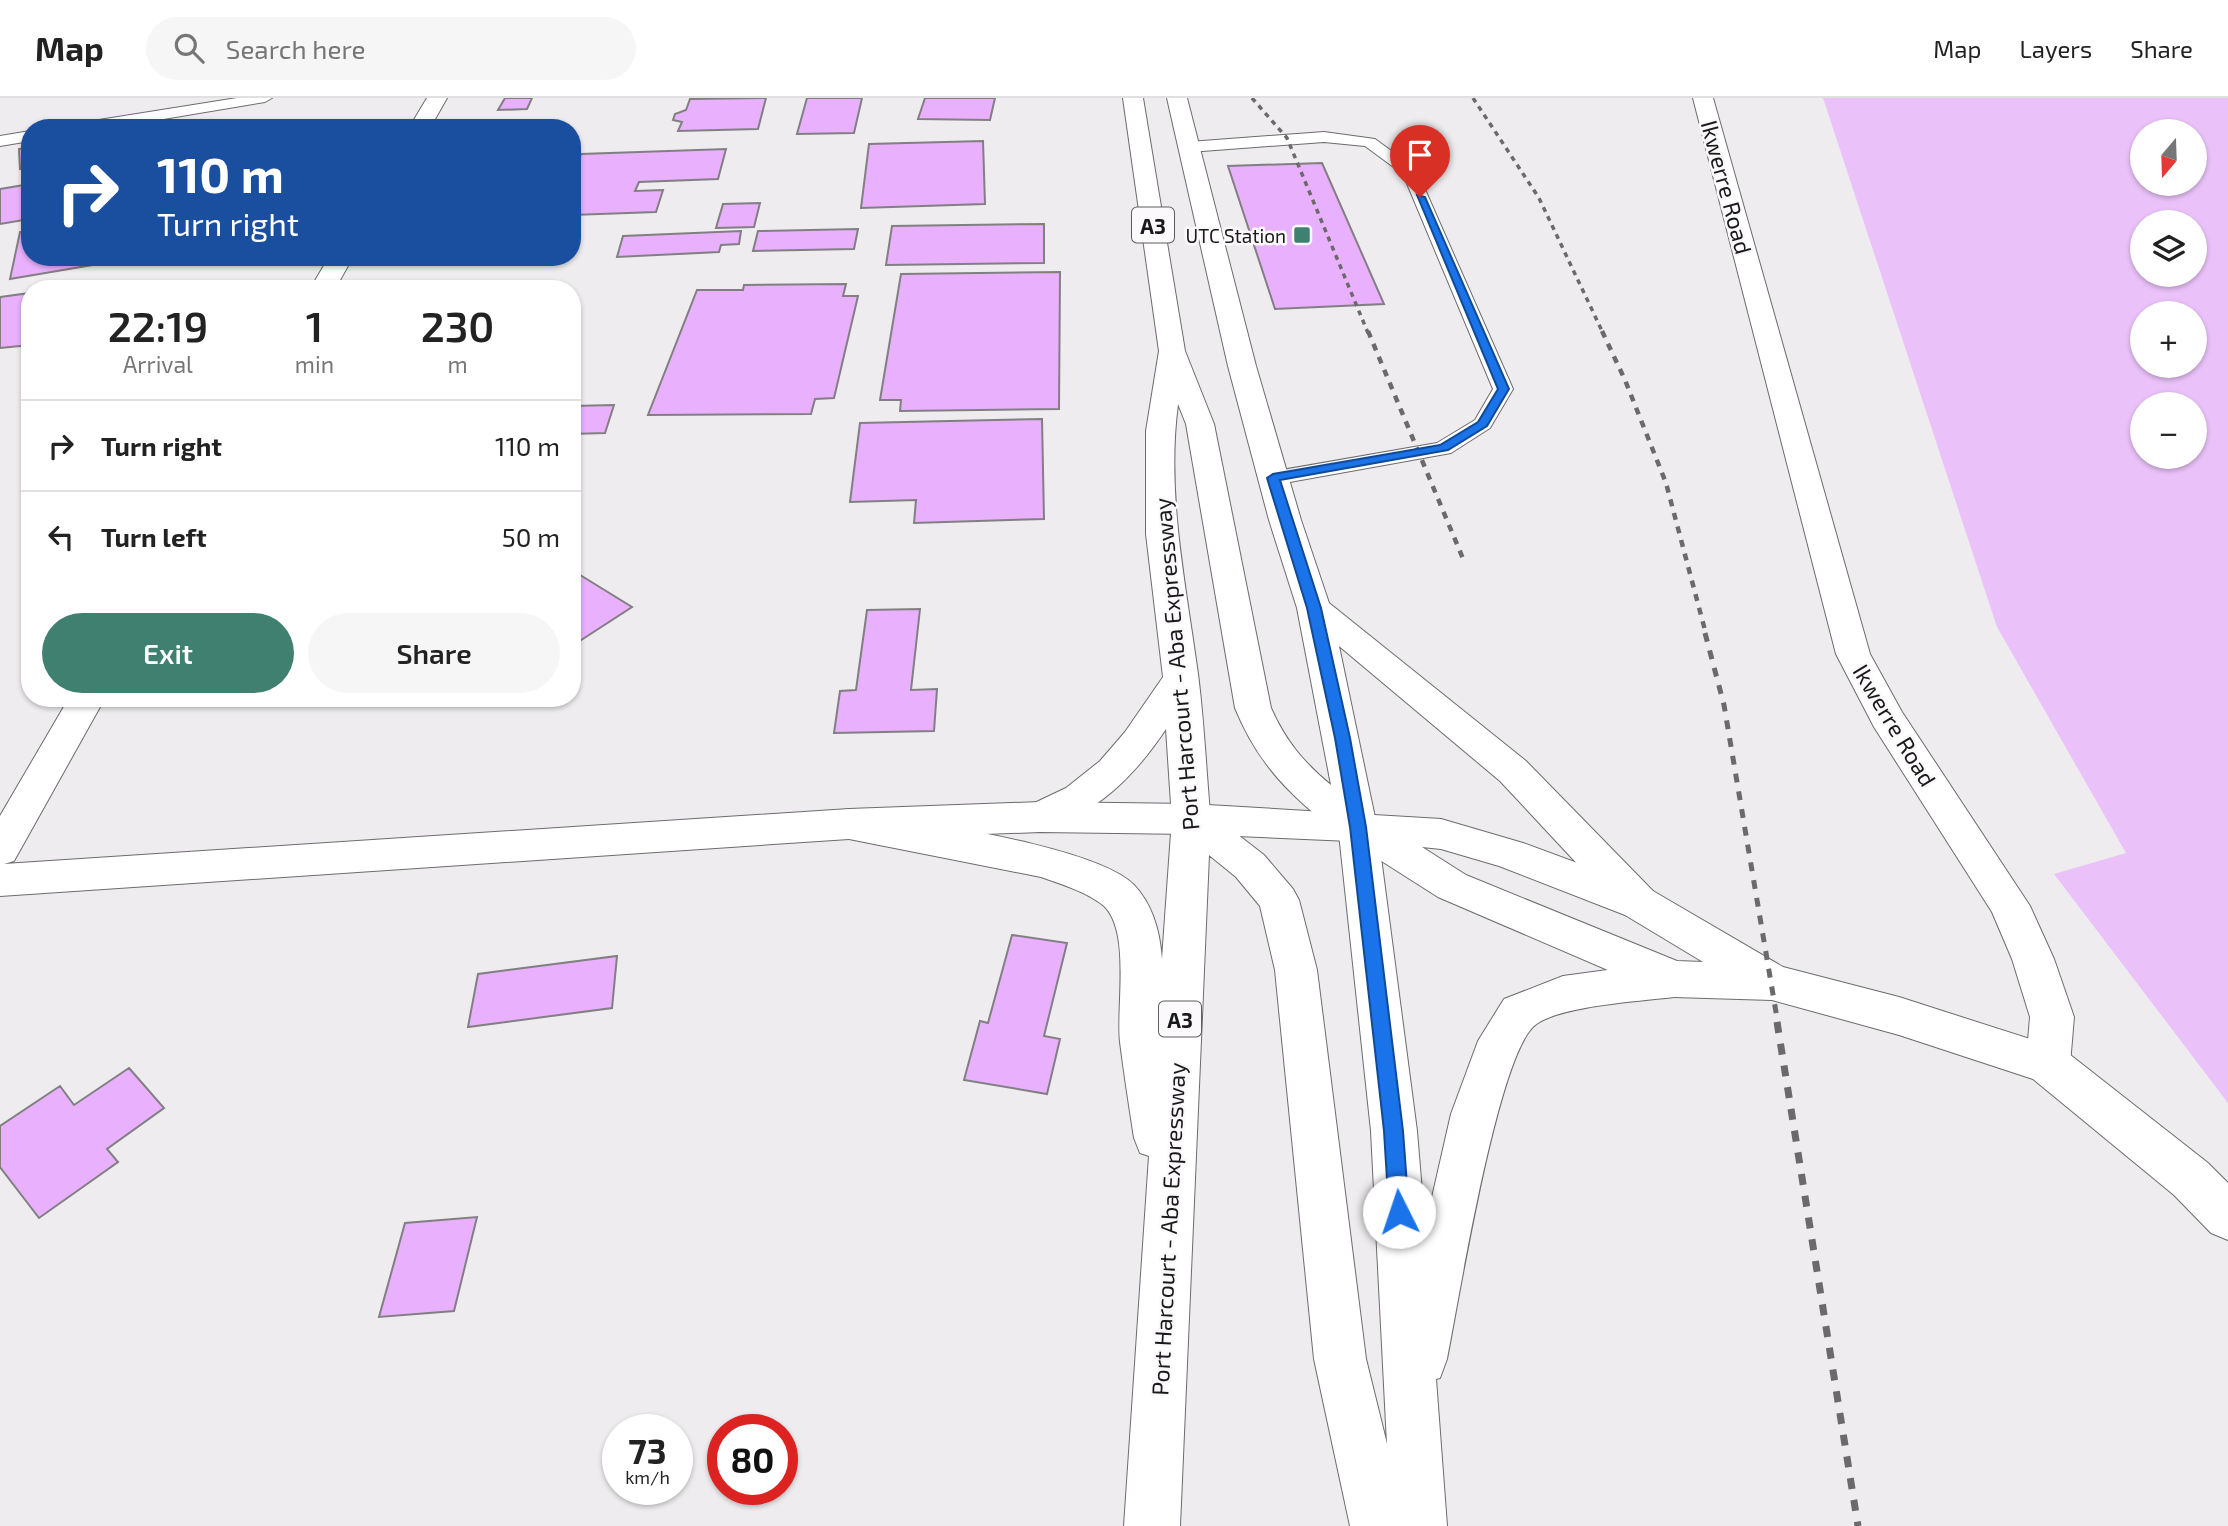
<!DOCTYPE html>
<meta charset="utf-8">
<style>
body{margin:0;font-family:"Exo 2",sans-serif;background:#f6f6f6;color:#222;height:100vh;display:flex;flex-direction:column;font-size:26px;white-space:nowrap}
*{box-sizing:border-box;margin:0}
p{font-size:23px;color:#767676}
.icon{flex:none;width:38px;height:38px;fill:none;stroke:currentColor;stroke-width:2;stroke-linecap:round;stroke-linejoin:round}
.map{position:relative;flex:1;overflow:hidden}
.side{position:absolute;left:21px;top:182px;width:560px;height:427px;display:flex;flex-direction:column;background:#fff;border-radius:28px;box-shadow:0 2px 5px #0004}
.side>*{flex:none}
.top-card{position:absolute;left:21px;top:21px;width:560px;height:147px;border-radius:28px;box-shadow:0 2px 5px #0004;background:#1a4fa0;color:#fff;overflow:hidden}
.needle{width:46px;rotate:199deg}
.buttons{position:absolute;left:2130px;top:21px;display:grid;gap:14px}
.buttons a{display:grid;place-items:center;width:77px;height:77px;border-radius:50%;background:#fff;box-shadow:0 2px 5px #0004;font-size:35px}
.speed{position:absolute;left:602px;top:1316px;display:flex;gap:14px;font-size:35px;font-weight:700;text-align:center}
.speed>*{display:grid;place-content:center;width:91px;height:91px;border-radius:50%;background:#fff;box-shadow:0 2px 5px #0004;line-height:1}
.speed small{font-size:18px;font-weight:400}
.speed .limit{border:10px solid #d22;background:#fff;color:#111}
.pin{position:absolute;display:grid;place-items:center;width:60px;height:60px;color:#fff;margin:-72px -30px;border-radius:50% 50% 50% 0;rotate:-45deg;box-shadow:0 0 7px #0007}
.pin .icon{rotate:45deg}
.me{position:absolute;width:77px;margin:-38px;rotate:356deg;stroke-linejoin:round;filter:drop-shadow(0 0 5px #0008)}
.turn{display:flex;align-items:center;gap:24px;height:147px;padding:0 21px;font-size:32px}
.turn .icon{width:91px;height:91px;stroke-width:2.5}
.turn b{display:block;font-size:49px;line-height:60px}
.eta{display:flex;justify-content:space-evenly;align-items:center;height:119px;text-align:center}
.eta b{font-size:42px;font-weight:600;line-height:49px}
.button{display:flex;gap:14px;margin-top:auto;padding:14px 21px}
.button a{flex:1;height:80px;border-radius:42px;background:#3f8071;color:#fff;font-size:28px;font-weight:600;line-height:80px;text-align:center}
.button a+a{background:#f6f6f6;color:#222}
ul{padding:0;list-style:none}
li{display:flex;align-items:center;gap:21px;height:91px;padding:0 21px;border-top:2px solid #e0e0e0}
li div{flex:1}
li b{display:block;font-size:26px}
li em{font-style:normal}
header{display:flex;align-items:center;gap:42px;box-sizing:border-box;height:98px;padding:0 35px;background:#fff;border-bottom:2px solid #e0e0e0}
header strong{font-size:33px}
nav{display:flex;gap:38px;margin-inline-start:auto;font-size:24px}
.search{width:490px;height:63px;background:#f6f6f6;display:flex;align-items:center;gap:18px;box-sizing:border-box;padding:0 24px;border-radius:38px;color:#767676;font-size:26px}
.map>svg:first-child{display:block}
.green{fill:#eac2f9;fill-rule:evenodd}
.building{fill:#e9b1fd;stroke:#817f82;stroke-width:2}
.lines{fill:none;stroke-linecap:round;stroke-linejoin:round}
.lane-casing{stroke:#6d6b6e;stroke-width:2}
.street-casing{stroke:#6d6b6e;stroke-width:2}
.secondary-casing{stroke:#6d6b6e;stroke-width:2}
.highway-casing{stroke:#6d6b6e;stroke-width:2}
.lane{fill:#fff;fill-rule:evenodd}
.street{fill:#fff;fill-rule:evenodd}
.secondary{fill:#fff;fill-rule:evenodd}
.highway{fill:#fff;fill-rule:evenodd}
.rail-far3{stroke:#6b696b;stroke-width:3.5;stroke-dasharray:5 5;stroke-linecap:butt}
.rail-far2{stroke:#6b696b;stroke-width:4.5;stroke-dasharray:7 7;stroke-linecap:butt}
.rail-far1{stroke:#6b696b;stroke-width:5;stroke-dasharray:9 9;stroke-linecap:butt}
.rail{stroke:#6b696b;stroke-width:7;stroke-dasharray:11 11;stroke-linecap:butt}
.route{fill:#1a73e8;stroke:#114b97;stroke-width:2}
.poi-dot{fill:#3f8071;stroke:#fbf9fc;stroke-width:2.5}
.labels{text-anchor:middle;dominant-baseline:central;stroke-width:5;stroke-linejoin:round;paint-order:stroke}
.far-poi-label{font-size:19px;fill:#1a191a;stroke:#fbf9fc;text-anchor:end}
.shield{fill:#fbf9fc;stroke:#5e5c5e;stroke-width:2}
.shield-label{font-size:21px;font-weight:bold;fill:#1a191a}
.street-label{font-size:23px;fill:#1a191a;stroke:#fbf9fc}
</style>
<header>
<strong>Map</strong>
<div class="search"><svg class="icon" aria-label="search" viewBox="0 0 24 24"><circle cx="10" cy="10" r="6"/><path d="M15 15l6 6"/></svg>Search here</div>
<nav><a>Map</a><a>Layers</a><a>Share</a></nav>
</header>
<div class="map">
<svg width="2228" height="1428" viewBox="0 0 2228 1428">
<rect width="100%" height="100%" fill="#eeecef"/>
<path class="green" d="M1823 0H2228V1005L2054 776 2126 755 1997 529ZM2142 33H2194V86H2142ZM2142 124H2194V177H2142ZM2142 215H2194V268H2142ZM2142 306H2194V359H2142Z"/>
<path class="building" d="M505 0H532L527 11 498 12Z
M766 0 758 31 678 33 682 24 673 22 675 16 686 12 690 1Z
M807 0H862L854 35 797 36Z
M925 0H995L990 22 918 21Z
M983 43 985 106 861 110 869 46Z
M30 49V69L20 71 19 51Z
M726 51 718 81 639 84 635 93 663 92 656 114 572 117V76L581 56Z
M1322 65 1384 206 1275 211 1228 68Z
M30 86V121L0 126V91Z
M760 105 754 129 716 130 723 106Z
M1044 126V165L886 167 892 128Z
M858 131 854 151 753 153 758 133Z
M30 132V159L128 161 10 181 20 134Z
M741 133 739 146 721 147 719 154 617 159 623 138Z
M1060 174 1059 311 900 313 901 302H880L901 176Z
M846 186 843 198H858L834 300 815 301 811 316 648 317 697 192H743L744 187Z
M30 195V247L0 250V199Z
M614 307 605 335 572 336V308Z
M1042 321 1044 421 914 425 916 402 850 404 860 325Z
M572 472 632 509 572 548Z
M920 511 911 592 937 591 934 633 834 635 840 593 856 592 867 512Z
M1012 837 1067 845 1044 938 1060 941 1047 996 964 982 980 923 988 925Z
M617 858 612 910 468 929 478 876Z
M129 970 164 1010 107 1051 118 1064 39 1120 0 1069V1028L60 988 74 1007Z
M477 1119 454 1213 379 1219 405 1125Z"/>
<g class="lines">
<defs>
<path id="lane" d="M237 0H272L265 4 110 30H72L80 25Z
M30 33V43L0 48V38Z
M1324 34 1375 41 1416 71 1513 291 1490 330 1451 355 1273 387 1265 385 1262 380 1265 375 1437 345 1475 322 1493 291 1403 76 1365 48 1324 44 1189 54 1181 49 1189 44Z"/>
<path id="street" d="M1693 0H1713L1870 556 1902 614 2030 808 2054 861 2074 919 2070 966 2064 980 2048 986 2032 980 2026 966 2030 919 2012 861 1992 814 1874 629 1836 556Z"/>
<path id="secondary" d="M427 0H447L430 30H409Z
M329 159H353L335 191H310Z
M69 600H105L14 763 4 766 849 711 1040 704 1191 706 1441 721 1523 745 1653 793 1783 869 1899 899 2064 952 2208 1065 2228 1085V1142L2211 1135 2174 1097 2033 981 1899 937 1772 902 1674 899 1659 894 1438 799 1350 743 1191 736 1040 734 849 741 0 798V718ZM1422 749 1441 751 1499 768 1625 817 1703 864 1677 863 1466 777Z"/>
<path id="highway" d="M1123 0H1143L1185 253 1214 326 1271 610C1285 642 1304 665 1331 687L1297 510 1269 422 1228 268 1167 0H1187L1256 268 1301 422 1329 505 1526 663 1653 793 1659 805 1653 817 1639 821 1625 817 1500 683 1339 548 1377 729 1417 1033 1425 1130 1451 1016 1478 943 1504 901 1563 878 1674 863 1689 868 1695 881 1689 894 1674 899C1643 903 1556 908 1534 928 1497 961 1459 1201 1447 1261L1440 1280 1436 1281 1447 1428H1350L1314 1261 1275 872 1260 808 1236 779 1209 757 1180 1428H1124L1149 1058 1140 1055 1134 1040C1129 1008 1124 976 1120 944 1116 909 1131 834 1104 808 1087 794 1061 786 1041 779L849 741 835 736 830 726 835 716 849 711C910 723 1095 747 1134 787 1153 807 1160 834 1162 861L1172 721 1166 631C1134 679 1096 716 1040 734L1026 729 1021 719 1026 709 1066 690 1100 663 1125 634 1163 579 1146 436V333L1159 253ZM1178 306 1186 326 1235 610C1259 668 1291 698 1339 736L1371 1033 1387 1346 1366 1261 1317 872 1299 802 1293 791 1264 757 1210 715C1206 669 1204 622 1198 576 1186 487 1166 396 1178 306Z"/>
</defs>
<use href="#lane" class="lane-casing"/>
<use href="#street" class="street-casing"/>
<use href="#secondary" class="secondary-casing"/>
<use href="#highway" class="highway-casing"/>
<use href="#lane" class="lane"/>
<use href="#street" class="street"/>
<use href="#secondary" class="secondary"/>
<use href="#highway" class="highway"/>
<path class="rail-far3" d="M1252 0 1287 40 1368 235
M1473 0 1539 100 1603 235"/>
<path class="rail-far2" d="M1368 233 1464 463
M1602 233 1625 282 1666 385 1706 536"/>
<path class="rail-far1" d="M1705 535 1724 607 1778 926"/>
<path class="rail" d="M1777 924 1858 1428"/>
</g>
<path class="route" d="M1417 97 1425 99 1509 291 1487 328 1448 352 1280 382 1321 510 1350 640 1366 729 1403 1033 1409 1114 1406 1121 1399 1124 1392 1121 1389 1114 1384 1033 1350 729 1335 640 1307 510 1267 380 1273 376 1440 347 1478 324 1498 291Z"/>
<rect class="poi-dot" x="1293" y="128" width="18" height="18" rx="3.5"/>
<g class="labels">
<g class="far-poi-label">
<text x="1286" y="137">UTC Station</text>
</g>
<g class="shield">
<rect x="1132" y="109.5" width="42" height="35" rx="5"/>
<rect x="1159" y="903.5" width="42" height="35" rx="5"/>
</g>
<g class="shield-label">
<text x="1153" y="127">A3</text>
<text x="1180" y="921">A3</text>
</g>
<g class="street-label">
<text transform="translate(1727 89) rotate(75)">Ikwerre Road</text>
<text transform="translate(1176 566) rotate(-95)">Port Harcourt - Aba Expressway</text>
<text transform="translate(1895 627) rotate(59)">Ikwerre Road</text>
<text transform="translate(1168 1131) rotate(-87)">Port Harcourt - Aba Expressway</text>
</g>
</g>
</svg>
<div class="buttons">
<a><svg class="needle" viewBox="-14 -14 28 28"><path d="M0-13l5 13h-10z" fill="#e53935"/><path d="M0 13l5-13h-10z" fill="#767676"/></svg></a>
<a><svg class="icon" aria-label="layers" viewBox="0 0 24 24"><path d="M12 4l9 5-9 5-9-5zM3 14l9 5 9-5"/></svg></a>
<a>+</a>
<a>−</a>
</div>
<div class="speed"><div>73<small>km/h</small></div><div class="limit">80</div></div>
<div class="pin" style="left:1420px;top:99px;background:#d93025"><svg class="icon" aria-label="arrive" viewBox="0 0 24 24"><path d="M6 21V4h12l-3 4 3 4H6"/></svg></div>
<svg class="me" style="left:1399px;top:1114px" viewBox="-20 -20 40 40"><circle r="19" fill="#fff"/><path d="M0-13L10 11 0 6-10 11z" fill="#1a73e8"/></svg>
<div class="top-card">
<div class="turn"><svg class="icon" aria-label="right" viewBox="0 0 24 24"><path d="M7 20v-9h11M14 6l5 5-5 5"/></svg><div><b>110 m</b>Turn right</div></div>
</div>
<section class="side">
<div class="eta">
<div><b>22:19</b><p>Arrival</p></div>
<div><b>1</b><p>min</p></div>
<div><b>230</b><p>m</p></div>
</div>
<ul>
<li><svg class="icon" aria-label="right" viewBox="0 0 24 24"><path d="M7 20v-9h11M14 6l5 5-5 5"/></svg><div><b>Turn right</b></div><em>110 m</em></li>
<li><svg class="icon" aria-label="left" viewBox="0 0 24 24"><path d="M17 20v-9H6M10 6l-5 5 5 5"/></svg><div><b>Turn left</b></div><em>50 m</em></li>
</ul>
<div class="button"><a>Exit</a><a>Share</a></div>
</section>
</div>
